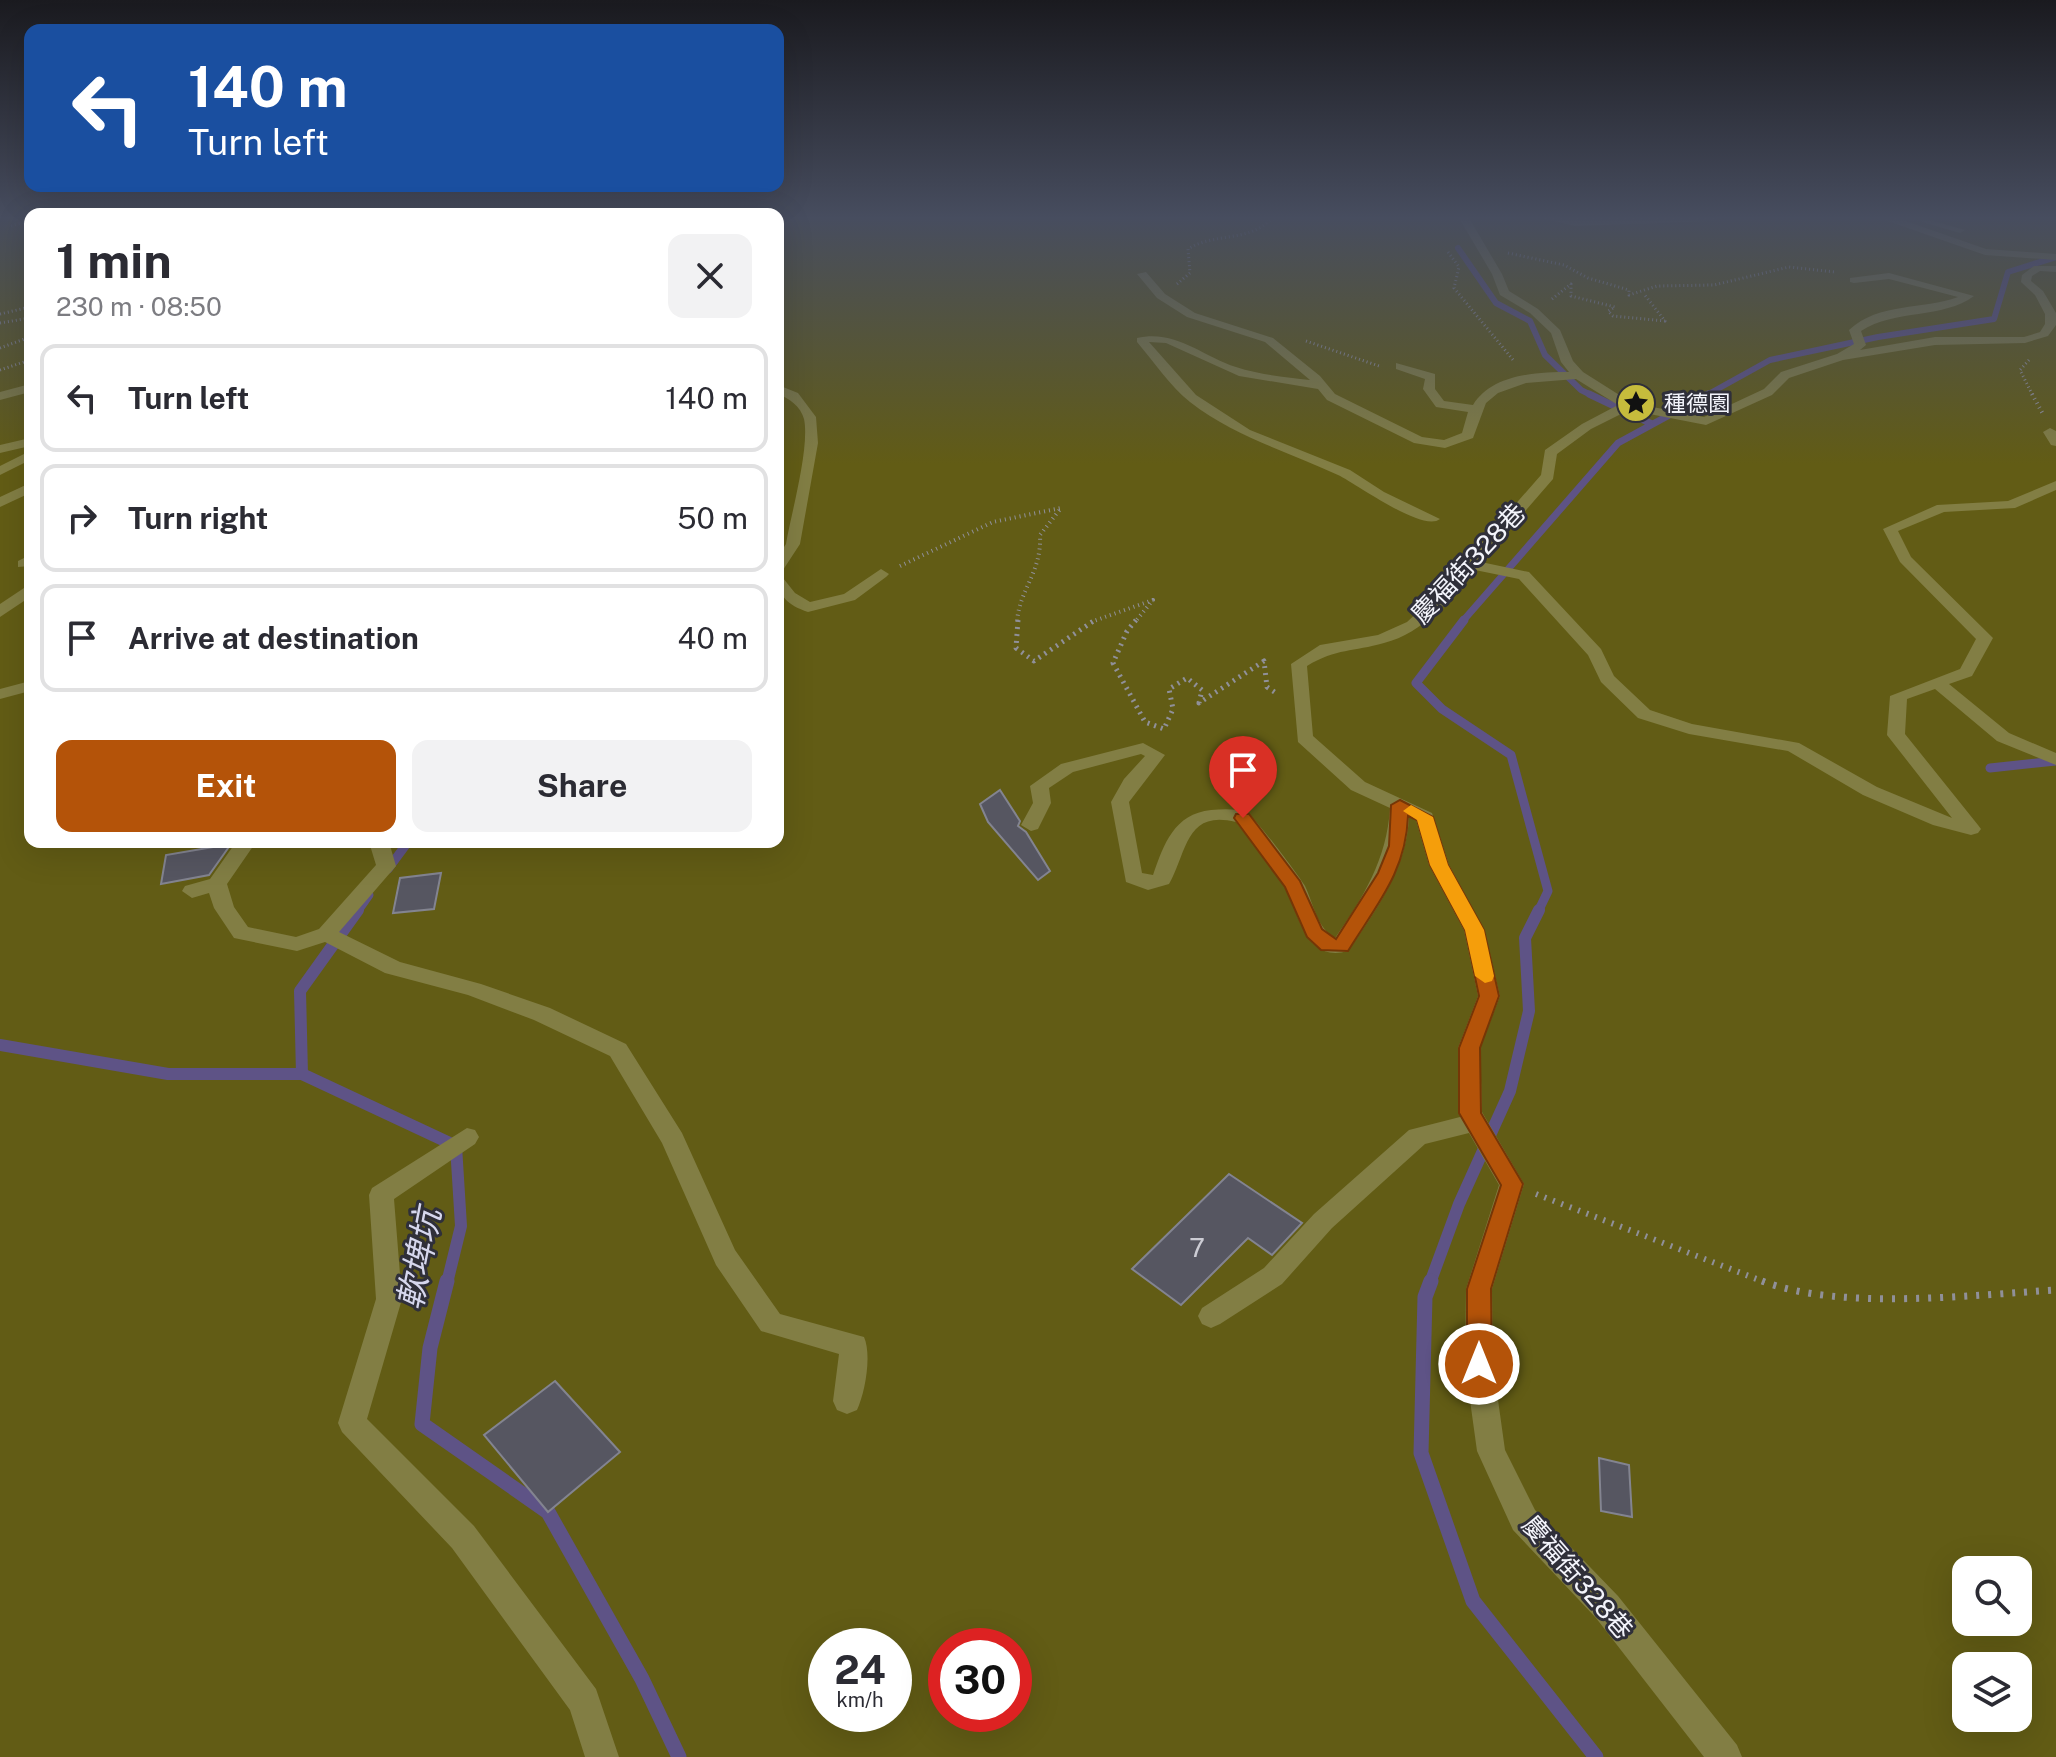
<!DOCTYPE html>
<meta charset="utf-8">
<style>
body{margin:0;font-family:"Public Sans","Noto Sans TC",sans-serif;background:#f2f2f3;color:#2b2b33;height:100vh;display:flex;flex-direction:column;font-size:30px;white-space:nowrap}
*{box-sizing:border-box;margin:0}
p{font-size:26px;color:#7c7c81}
.icon{flex:none;width:44px;height:44px;fill:none;stroke:currentColor;stroke-width:2;stroke-linecap:round;stroke-linejoin:round}
.map{position:relative;flex:1;overflow:hidden}
.side{position:absolute;left:24px;top:208px;width:760px;height:640px;display:flex;flex-direction:column;background:#fff;border-radius:16px;box-shadow:0 8px 32px #0002}
.side>*{flex:none}
.top-card{position:absolute;left:24px;top:24px;width:760px;height:168px;border-radius:16px;box-shadow:0 8px 32px #0002;background:#1a4fa0;color:#fff;overflow:hidden}
.controls{position:absolute;left:1952px;top:1556px;display:grid;gap:16px}
.controls a{display:grid;place-items:center;width:80px;height:80px;border-radius:16px;background:#fff;box-shadow:0 8px 32px #0002;font-size:40px}
.speed{position:absolute;left:808px;top:1628px;display:flex;gap:16px;font-size:40px;font-weight:700;text-align:center}
.speed>*{display:grid;place-content:center;width:104px;height:104px;border-radius:50%;background:#fff;box-shadow:0 8px 32px #0002;line-height:1}
.speed small{font-size:20px;font-weight:400}
.speed .limit{border:12px solid #d22;background:#fff;color:#111}
.pin{position:absolute;display:grid;place-items:center;width:68px;height:68px;color:#fff;margin:-82px -34px;border-radius:50% 50% 50% 0;rotate:-45deg;box-shadow:0 0 8px #0007}
.pin .icon{rotate:45deg}
.me{position:absolute;width:88px;margin:-44px;rotate:0deg;stroke-linejoin:round;filter:drop-shadow(0 0 6px #0008)}
.turn{display:flex;align-items:center;gap:28px;height:168px;padding:0 32px;font-size:36px}
.turn .icon{width:104px;height:104px;stroke-width:2.5}
.turn b{display:block;font-size:56px;line-height:68px}
.round{display:grid;place-items:center;flex:none;width:84px;height:84px;border-radius:16px;background:#f2f2f3}
.headline{display:flex;align-items:center;justify-content:space-between;height:136px;padding:0 32px}
h1{font-size:48px;font-weight:700;line-height:60px}
.action{display:flex;gap:16px;margin-top:auto;padding:16px 32px}
.action a{flex:1;height:92px;border-radius:16px;background:#b45309;color:#fff;font-size:32px;font-weight:700;line-height:92px;text-align:center}
.action a+a{background:#f2f2f3;color:#2b2b33}
ul{padding:0;list-style:none}
li{display:flex;align-items:center;gap:24px;height:108px;margin:0 16px 12px;padding:0 16px;border:4px solid #e1e1e2;border-radius:16px}
li div{flex:1}
li b{display:block;font-size:30px}
li em{font-style:normal}
.map>svg:first-child{display:block}
.green{fill:#625c15;fill-rule:evenodd}
.lines{fill:none;stroke-linecap:round;stroke-linejoin:round}
.stream-far4{stroke:#5e5386;stroke-width:6}
.stream-far3{stroke:#5e5386;stroke-width:7}
.stream-far2{stroke:#5e5386;stroke-width:9}
.stream-far1{stroke:#5e5386;stroke-width:12}
.stream{stroke:#5e5386;stroke-width:15}
.building{fill:#565661;stroke:#838490;stroke-width:2}
.path-far4{stroke:#909099;stroke-width:3;stroke-dasharray:1 3;stroke-linecap:butt}
.path-far3{stroke:#909099;stroke-width:4;stroke-dasharray:1 4;stroke-linecap:butt}
.path-far2{stroke:#909099;stroke-width:5;stroke-dasharray:2 5;stroke-linecap:butt}
.path-far1{stroke:#909099;stroke-width:6;stroke-dasharray:2 7;stroke-linecap:butt}
.path{stroke:#909099;stroke-width:7;stroke-dasharray:3 9;stroke-linecap:butt}
.minor{fill:#827e44;fill-rule:evenodd}
.route{fill:#b45309;stroke:#753606;stroke-width:2}
.slow{fill:#f59e0b}
.labels{text-anchor:middle;dominant-baseline:central;stroke-width:6;stroke-linejoin:round;paint-order:stroke}
.far-poi-label{font-size:22px;fill:#f3f4fb;stroke:#2f2f39;text-anchor:start}
.street-label{font-size:26px;fill:#f3f4fb;stroke:#2f2f39}
.near-number-label{font-size:26px;fill:#ccccd4}
.near-water-label{font-size:34px;font-style:italic;fill:#d6d7ed;stroke:#2f2f39}
</style>
<div class="map">
<svg width="2056" height="1757" viewBox="0 0 2056 1757">
<rect width="100%" height="100%" fill="#2f2f39"/>
<path class="green" d="M0 218H30V842H778V218H2056V1757H0ZM1966 1570H2018V1622H1966ZM826 1646H894V1714H826ZM946 1646H1014V1714H946ZM1966 1666H2018V1718H1966Z"/>
<g class="lines">
<path class="stream-far4" d="M1458 248 1496 303 1530 321 1545 355 1581 390 1593 396
M1705 396 1770 360 1878 337 1994 319 2008 272 2056 257"/>
<path class="stream-far3" d="M1589 394 1652 424
M1462 622 1618 443 1708 394"/>
<path class="stream-far2" d="M1464 620 1416 683 1442 709 1511 755 1548 891 1538 912
M1990 768 2056 761
M388 869 408 842
M357 912 369 895"/>
<path class="stream-far1" d="M0 1045 168 1074H302L456 1146 461 1226 447 1283
M302 1074 300 991 358 910
M1430 1283 1459 1204 1510 1091 1529 1011 1525 938 1539 910"/>
<path class="stream" d="M447 1281 430 1348 422 1424 548 1512 642 1679 679 1757
M1431 1281 1425 1297 1421 1453 1473 1601 1596 1757"/>
</g>
<path class="building" d="M1000 790 1020 821 1018 826 1026 832 1050 871 1038 880 988 822 980 804Z
M231 844 209 875 161 884 166 855Z
M441 873 434 909 393 913 400 878Z
M1229 1174 1302 1223 1272 1255 1248 1238 1181 1305 1132 1269Z
M555 1381 620 1452 548 1512 484 1435Z
M1599 1458 1629 1465 1632 1517 1601 1511Z"/>
<g class="lines">
<path class="path-far4" d="M11 226 30 220
M1448 252 1459 267 1454 288 1514 361
M1508 253 1564 265 1588 278 1629 290V295L1657 286 1714 285 1789 267 1835 272
M1177 284 1190 273 1188 249C1215 232 1249 243 1272 218
M1552 299 1571 284V296L1615 307 1608 311 1613 316 1665 321 1644 294
M0 314 30 307
M0 323 30 318
M1306 341 1379 366
M0 348 30 337
M2029 360 2020 370 2033 396
M0 370 30 360"/>
<path class="path-far3" d="M2032 394 2044 416
M900 566 993 522 1061 508 1040 535C1042 572 1019 590 1017 622
M1091 622 1153 600 1135 622"/>
<path class="path-far2" d="M1018 620 1016 648 1034 661 1095 620
M1136 620 1127 631 1113 663 1145 722 1164 729 1173 709 1169 689 1187 678 1202 690 1199 703 1264 661 1267 687 1276 693"/>
<path class="path-far1" d="M1536 1194 1767 1283"/>
<path class="path" d="M1762 1281C1839 1311 1972 1295 2056 1290"/>
<path class="minor" d="M1459 218H1469L1502 274 1509 291 1538 309 1560 330 1573 361 1583 372 1632 403 1704 417 1764 389 1781 372 1837 354 1854 344 1849 330C1879 302 1923 310 1958 297L1889 279 1854 283 1850 282V278L1889 273 1974 296C1943 319 1895 309 1861 331L1866 345 1860 350 1935 337H2024L2040 332 2045 324V314L2035 295 2021 282 2022 275 2034 266H2056V272L2040 271 2032 276 2031 281 2043 291 2056 313V325L2048 336 2025 343 1935 345 1843 360 1789 378 1772 395 1706 425 1629 410 1591 429 1557 454 1553 479 1481 562 1529 572 1601 649 1614 676 1650 710 1692 724 1799 743 1877 787 1952 818 1887 735 1890 696 1960 669 1976 639 1900 562 1883 529 1937 505 2008 501 2056 481V490L2015 508 1944 512 1898 531 1911 557 1993 638 1972 676 1949 684 2009 733 2056 753V765L1997 741 1935 689 1907 699 1905 734 1978 825 1981 829 1978 833 1971 835 1933 825 1863 795 1788 751 1689 734 1638 718 1601 682 1588 655 1519 579 1475 570C1449 599 1424 633 1384 643 1353 652 1337 648 1307 666L1313 736 1365 782 1432 813 1449 865 1484 930 1500 996 1480 1048 1482 1112 1524 1184 1492 1289 1493 1364 1505 1450 1535 1510 1618 1596 1737 1745 1742 1757H1704L1596 1618 1513 1530 1477 1451 1465 1364 1466 1289 1499 1185 1469 1133 1425 1144 1332 1228 1282 1284 1220 1324 1211 1328 1202 1324 1198 1316 1202 1308 1264 1268 1314 1214 1409 1130 1460 1117 1458 1048 1478 996 1464 930 1429 865 1416 820 1409 817C1407 867 1376 911 1348 951 1306 963 1300 916 1285 888 1273 865 1252 843 1236 822 1185 809 1187 853 1169 884L1148 890 1126 882 1111 802 1124 779 1145 756 1141 754 1073 772 1049 788 1051 803 1038 829 1031 831 1021 825 1033 803 1030 786 1061 764 1143 743 1165 755 1129 802 1142 873 1153 875C1164 844 1174 814 1211 810 1223 809 1236 808 1247 813 1255 817 1299 876 1305 886 1314 905 1317 928 1335 938 1363 898 1387 859 1390 808L1351 790 1298 742 1291 664 1320 645 1378 635 1407 622 1435 596 1541 475 1545 450 1582 424 1618 405 1576 379 1526 383 1498 393 1486 403 1473 438 1445 448 1414 443 1327 400 1318 389 1239 376 1166 343 1149 342 1196 395 1250 430 1350 470 1384 492 1440 519C1423 533 1357 484 1338 475 1287 451 1235 437 1190 402 1170 386 1154 362 1137 342V338C1175 329 1202 356 1236 367 1260 375 1286 377 1310 380L1265 342 1187 317 1157 298 1137 274 1146 272 1165 294 1195 313 1273 338 1320 376 1335 394 1422 437 1444 440 1462 433 1468 412 1436 407 1423 389 1425 379 1396 369V363L1435 374V389L1444 401 1473 405C1492 374 1537 372 1569 372L1561 362 1551 333 1530 313 1500 295 1492 274Z
M1541 218H1719L1714 221 1575 226Z
M1897 218 1986 249 2056 254V260L1985 255 1882 219Z
M1922 218 1965 230 1960 233 1922 222Z
M30 384V392L0 400V392Z
M778 385 798 393 816 417 818 443 800 544 783 570 778 572V556L786 544C791 514 810 447 804 419 801 407 789 398 778 394Z
M2050 428 2056 431V446L2051 445 2043 432Z
M30 438V446L0 453V445Z
M30 451V460L0 475V466Z
M30 483V493L0 507V497Z
M30 555V566L18 567V561Z
M881 569 889 574 886 577 855 600 808 612C788 605 778 597 778 576L783 578 795 593 810 602 844 594Z
M30 584V597L0 617V604Z
M30 681V691L0 699V689Z
M236 842H256L227 884 234 907 248 927 296 937 319 929 376 865 369 842H389L396 866 339 932 400 962 481 984 550 1008 626 1044 682 1133 735 1250 780 1314 864 1337C872 1355 865 1393 857 1410L847 1414 837 1410 833 1401 839 1354 761 1331 716 1265 662 1143 610 1056 534 1020 468 995 385 973 325 942 297 951 234 938 214 908 209 893 192 898 182 891 185 886 210 879Z
M467 1128 475 1130 479 1137 475 1144 394 1199 402 1299 367 1419 474 1526 596 1689 619 1757H585L570 1710 452 1548 342 1432 338 1423 376 1299 369 1195 372 1188Z"/>
</g>
<linearGradient id="sky" x2="0" y2="1"><stop stop-color="#1a1a1f"/><stop offset="0.47" stop-color="#474d5f"/><stop offset="1" stop-color="#474d5f" stop-opacity="0"/></linearGradient>
<rect width="2056" height="464" fill="url(#sky)"/>
<path class="route" d="M1400 800 1433 817 1448 865 1484 930 1499 996 1480 1048 1481 1113 1523 1184 1491 1289 1492 1364 1488 1372 1479 1375 1471 1372 1467 1364V1289L1501 1185 1459 1113V1048L1479 996 1465 930 1430 865 1417 820 1408 816C1406 872 1377 904 1348 951L1321 950 1307 937 1285 887 1234 818 1236 814H1249L1300 881 1322 929 1336 939 1378 873 1389 846 1391 805Z"/>
<path class="slow" d="M1411 805 1433 817 1448 865 1484 930 1494 976 1492 981 1485 983 1475 976 1465 930 1430 865 1417 820 1403 811Z"/>
<defs>
<symbol id="sight-disc" viewBox="-11 -11 22 22"><circle r="9.5" fill="#c6bc3c" stroke="#2f2f39"/><path d="M0-6L1.8-2.2L6-1.7L2.9 1.2L3.7 5.4L0 3.3L-3.7 5.4L-2.9 1.2L-6-1.7L-1.8-2.2Z" fill="#111"/></symbol>
</defs>
<g fill-rule="evenodd">
<use href="#sight-disc" x="1614" y="381" width="44" height="44"/>
</g>
<g class="labels">
<g class="far-poi-label">
<text x="1664" y="403">種德園</text>
</g>
<g class="street-label">
<text transform="translate(1468 563) rotate(-47)">慶福街328巷</text>
<text transform="translate(1578 1577) rotate(49)">慶福街328巷</text>
</g>
<g class="near-number-label">
<text x="1197" y="1247">7</text>
</g>
<g class="near-water-label">
<text transform="translate(419 1259) rotate(-79)">軟埤坑</text>
</g>
</g>
</svg>
<div class="controls">
<a><svg class="icon" aria-label="search" viewBox="0 0 24 24"><circle cx="10" cy="10" r="6"/><path d="M15 15l6 6"/></svg></a>
<a><svg class="icon" aria-label="layers" viewBox="0 0 24 24"><path d="M12 4l9 5-9 5-9-5zM3 14l9 5 9-5"/></svg></a>
</div>
<div class="speed"><div>24<small>km/h</small></div><div class="limit">30</div></div>
<div class="pin" style="left:1243px;top:818px;background:#d93025"><svg class="icon" aria-label="arrive" viewBox="0 0 24 24"><path d="M6 21V4h12l-3 4 3 4H6"/></svg></div>
<svg class="me" style="left:1479px;top:1364px" viewBox="-20 -20 40 40"><circle r="17" fill="#b45309" stroke="#fff" stroke-width="3"/><path d="M0-11L8 9 0 5-8 9z" fill="#fff"/></svg>
<div class="top-card">
<div class="turn"><svg class="icon" aria-label="left" viewBox="0 0 24 24"><path d="M17 20v-9H6M10 6l-5 5 5 5"/></svg><div><b>140 m</b>Turn left</div></div>
</div>
<section class="side">
<div class="headline"><div><h1>1 min</h1><p>230 m · 08:50</p></div><a class="round"><svg class="icon" aria-label="close" viewBox="0 0 24 24"><path d="M6 6l12 12M18 6L6 18"/></svg></a></div>
<ul>
<li><svg class="icon" aria-label="left" viewBox="0 0 24 24"><path d="M17 20v-9H6M10 6l-5 5 5 5"/></svg><div><b>Turn left</b></div><em>140 m</em></li>
<li><svg class="icon" aria-label="right" viewBox="0 0 24 24"><path d="M7 20v-9h11M14 6l5 5-5 5"/></svg><div><b>Turn right</b></div><em>50 m</em></li>
<li><svg class="icon" aria-label="arrive" viewBox="0 0 24 24"><path d="M6 21V4h12l-3 4 3 4H6"/></svg><div><b>Arrive at destination</b></div><em>40 m</em></li>
</ul>
<div class="action"><a>Exit</a><a>Share</a></div>
</section>
</div>
